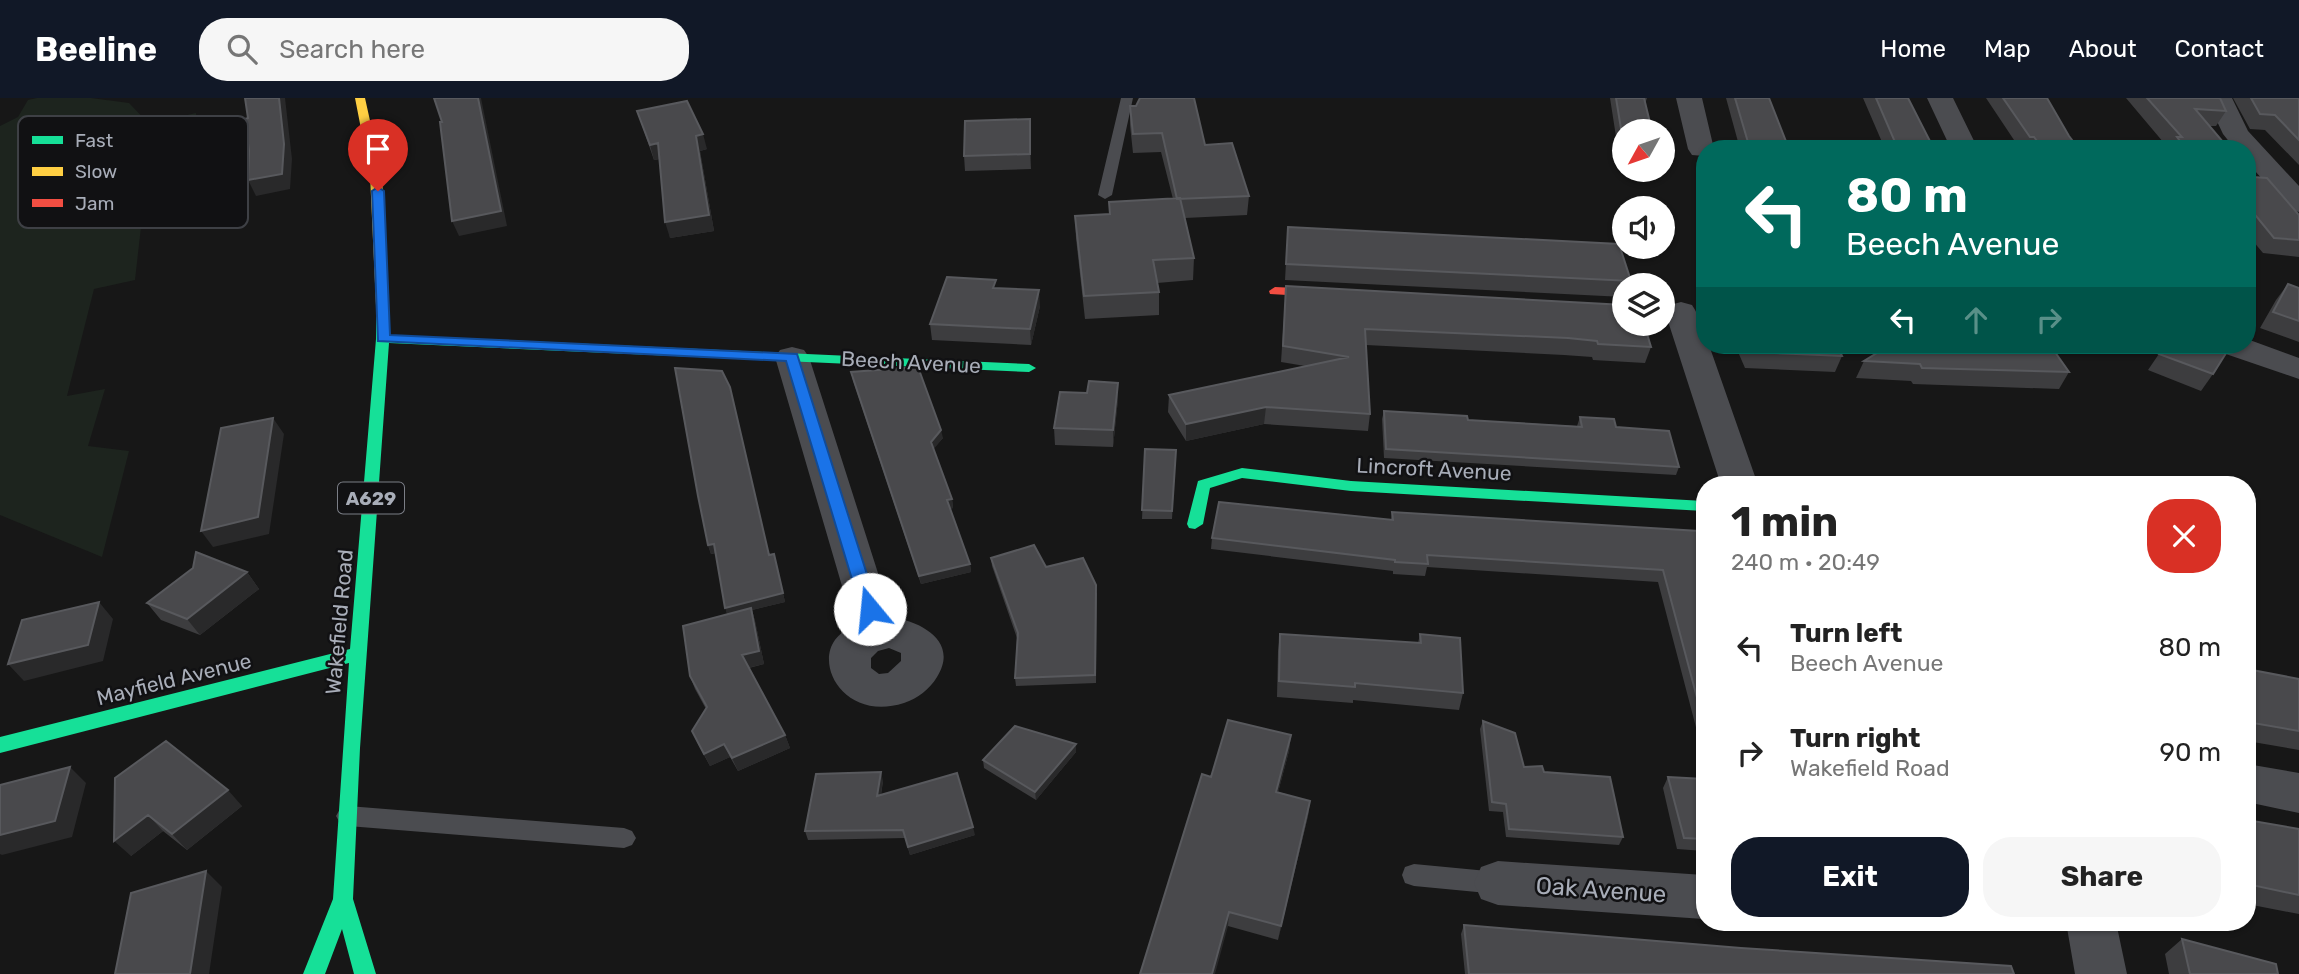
<!DOCTYPE html>
<meta charset="utf-8">
<style>
body{margin:0;font-family:Rubik,sans-serif;background:#f6f6f6;color:#222;height:100vh;display:flex;flex-direction:column;font-size:26px;white-space:nowrap}
*{box-sizing:border-box;margin:0}
p{font-size:23px;color:#767676}
.icon{flex:none;width:38px;height:38px;fill:none;stroke:currentColor;stroke-width:2;stroke-linecap:round;stroke-linejoin:round}
.map{position:relative;flex:1;overflow:hidden}
.panel{position:absolute;left:1696px;top:378px;width:560px;height:455px;display:flex;flex-direction:column;background:#fff;border-radius:28px;box-shadow:0 2px 5px #0004}
.panel>*{flex:none}
.banner{position:absolute;left:1696px;top:42px;width:560px;height:214px;border-radius:28px;box-shadow:0 2px 5px #0004;background:#00695c;color:#fff;overflow:hidden}
.needle{width:46px;rotate:230deg}
.tools{position:absolute;left:1612px;top:21px;display:grid;gap:14px}
.tools a{display:grid;place-items:center;width:63px;height:63px;border-radius:50%;background:#fff;box-shadow:0 2px 5px #0004;font-size:35px}
.pin{position:absolute;display:grid;place-items:center;width:60px;height:60px;color:#fff;margin:-72px -30px;border-radius:50% 50% 50% 0;rotate:-45deg;box-shadow:0 0 7px #0007}
.pin .icon{rotate:45deg}
.me{position:absolute;width:77px;margin:-38px;rotate:343deg;stroke-linejoin:round;filter:drop-shadow(0 0 5px #0008)}
.turn{display:flex;align-items:center;gap:24px;height:147px;padding:0 35px;font-size:32px}
.turn .icon{width:91px;height:91px;stroke-width:2.5}
.turn b{display:block;font-size:49px;line-height:60px}
.lanes{display:flex;align-items:center;height:66px;padding:0 35px;background:#0003;justify-content:center;gap:35px;direction:ltr}
.lanes .off{opacity:.35}
.round{display:grid;place-items:center;flex:none;width:74px;height:74px;border-radius:28px;background:#f6f6f6}
.summary{display:flex;align-items:center;justify-content:space-between;height:119px;padding:0 35px}
h1{font-size:42px;font-weight:700;line-height:52px}
.action{display:flex;gap:14px;margin-top:auto;padding:14px 35px}
.action a{flex:1;height:80px;border-radius:28px;background:#111827;color:#fff;font-size:28px;font-weight:700;line-height:80px;text-align:center}
.action a+a{background:#f6f6f6;color:#222}
ul{padding:0;list-style:none}
li{display:flex;align-items:center;gap:21px;height:105px;padding:0 35px}
li div{flex:1}
li b{display:block;font-size:26px}
li em{font-style:normal}
header{display:flex;align-items:center;gap:42px;box-sizing:border-box;height:98px;padding:0 35px;background:#111827;color:#fff}
header strong{font-size:33px}
nav{display:flex;gap:38px;margin-inline-start:auto;font-size:24px}
.search{width:490px;height:63px;background:#f6f6f6;display:flex;align-items:center;gap:18px;box-sizing:border-box;padding:0 24px;border-radius:28px;color:#767676;font-size:26px}
.map>svg:first-child{display:block}
.green{fill:#1d241e}
.lines{fill:none;stroke-linecap:round;stroke-linejoin:round}
.lane{fill:#4b4c50;fill-rule:evenodd}
.street{fill:#4b4c50;fill-rule:evenodd}
.fast{fill:#16e098;fill-rule:evenodd}
.slow{fill:#ffcf43;fill-rule:evenodd}
.jam{fill:#f24e42;fill-rule:evenodd}
.wall{fill:#3d3d3f}
.shaded-wall{fill:#29292a}
.building{fill:#49494c;stroke:#58595d;stroke-width:2}
.route{fill:#1a73e8;stroke:#114b97;stroke-width:2}
.labels{text-anchor:middle;dominant-baseline:central;stroke-width:5;stroke-linejoin:round;paint-order:stroke}
.shield{fill:#111113;stroke:#7b7e86;stroke-width:2}
.shield-label{font-size:19px;font-weight:bold;fill:#a8adb8}
.street-label{font-size:21px;fill:#a8adb8;stroke:#111113}
.near-street-label{font-size:24px;fill:#a8adb8;stroke:#111113}
.key{fill:#111113;stroke:#3e4045;stroke-width:2}
.key-label{font-size:19px;fill:#a8adb8}
</style>
<header>
<strong>Beeline</strong>
<div class="search"><svg class="icon" aria-label="search" viewBox="0 0 24 24"><circle cx="10" cy="10" r="6"/><path d="M15 15l6 6"/></svg>Search here</div>
<nav><a>Home</a><a>Map</a><a>About</a><a>Contact</a></nav>
</header>
<div class="map">
<svg width="2299" height="876" viewBox="0 0 2299 876">
<rect width="100%" height="100%" fill="#171717"/>
<path class="green" d="M37 0H91L129 5 149 26 196 15 202 117 141 129 135 182 94 191 67 298 105 291 88 348 129 353 102 459 0 417V28L18 19 28 2Z"/>
<g class="lines">
<path class="lane" d="M1121 0H1133L1112 97 1105 101 1098 97Z
M348 708 624 730 632 733 636 740 632 747 624 750 348 728 340 725 336 718 340 711Z
M1414 766 1498 774 1507 777 1510 785 1507 793 1498 796 1414 788 1405 785 1402 777 1405 769Z"/>
<path class="street" d="M1676 0H1702L1714 51H1704V58L1692 57 1688 51Z
M1927 0H1953L1978 51H1951Z
M2206 0H2232L2248 33 2299 88V114L2289 111 2247 64V51H2235L2223 36Z
M1681 204 1692 207C1700 219 1704 233 1704 247H1709L1758 387H1721L1665 214 1670 207Z
M2247 241 2299 260V281L2220 254 2216 247H2247Z
M792 249 804 252 809 259 892 519C922 524 959 544 937 579 929 592 918 600 904 605 835 627 803 545 854 529L775 259 780 252ZM889 550 901 555V563L888 575 879 576 871 570V560L878 553Z
M2247 666 2299 675V715L2247 704Z
M1498 763 1704 777V821L1498 807 1481 801 1474 785 1481 769Z
M2066 824H2116L2127 876H2075Z"/>
<path class="fast" d="M382 203 388 207 390 237 1029 266 1036 270 1029 274 389 245 360 650 353 801 376 876H354L342 831 325 876H303L333 801 349 565 0 655V639L350 551 376 241V207Z
M1242 370 1351 383 1704 403V413L1351 393 1242 380 1210 390 1203 426 1195 431 1189 430 1187 426 1198 383Z"/>
<path class="slow" d="M355 0H365L382 77 388 207 382 211 376 207 370 77Z"/>
<path class="jam" d="M1275 189 1339 192 1345 196 1339 200 1270 196 1269 193Z"/>
</g>
<path class="wall" d="M1610 0H1647L1645 6 1624 33V59L1619 58Z
M1726 0H1769L1789 51H1740Z
M1863 0H1908L1934 51H1885Z
M1986 0H2047L2069 38 2079 51H2020Z
M2126 0H2220L2226 13 2216 28H2209L2229 51H2169Z
M2233 0H2299V67L2265 32 2250 31Z
M1130 8 1205 47 1249 98 1247 117 1185 120 1194 160 1193 182 1157 185 1159 194V217L1085 221 1076 140 1075 118 1109 116V104L1173 101 1161 54 1133 55 1130 27Z
M637 13 707 51 700 53 714 133 670 140 660 61 654 62Z
M1030 21 1031 71 965 73 964 58Z
M2247 72 2299 142V159L2263 155 2247 136Z
M1288 129 1631 183 1629 187H1624V199L1285 182Z
M1704 161V175L1702 169Z
M2288 186 2299 190V244L2260 230 2276 202Z
M1286 188 1651 249 1645 265 1593 262 1592 259 1564 257 1366 247 1370 316 1368 333 1264 326 1186 343 1168 314 1169 297 1305 268 1281 264Z
M997 190 1040 208 1031 247 932 242 930 226Z
M1735 247H1837L1842 258 1835 274 1745 270Z
M2165 247 2213 276 2201 293 2148 272Z
M1864 263 2069 274 2059 291 1913 286 1911 283 1856 280Z
M851 274 943 340 933 351 952 401 953 410 950 411 970 466 971 474 921 486 853 283Z
M1118 301 1113 349 1055 347 1054 330Z
M1384 313 1468 322 1577 328 1580 319 1616 329 1679 369 1676 377 1384 360 1382 321Z
M1145 351 1176 352 1172 421H1142Z
M1392 414 1704 455V660L1658 484 1427 469 1425 478 1393 476V473L1211 451 1212 440 1391 422Z
M708 447 769 457 774 456 785 504 752 512 755 523 764 566 749 570 785 637 790 650 738 673 730 659 710 668 698 646 692 633 706 611 695 591 690 578 727 516 716 455 711 456Z
M991 460 1046 469 1097 495 1096 585 1016 588 1015 580 1017 540 992 468Z
M247 474 259 491 200 537 161 522 147 505Z
M1280 536 1418 545 1420 536 1463 595 1459 612 1353 602V605L1277 599 1278 553Z
M2247 571 2299 581V652L2247 643Z
M1483 623 1524 669 1544 674 1623 739 1619 747 1506 739 1503 714 1489 713 1480 631Z
M1291 637 1289 653 1278 694 1310 703 1308 718 1278 842 1228 828 1211 679Z
M1076 646V654L1036 702 984 670 983 662Z
M1668 679 1704 681V753L1677 751 1663 690Z
M115 680 242 708 187 752 163 733 131 758Z
M883 683 881 697 975 737 910 757 905 740 808 742 805 733Z
M2247 722 2299 731V816L2247 806Z
M1464 827 2014 876H1465L1461 836Z
M2182 841 2278 876H2169L2165 856Z"/>
<path class="shaded-wall" d="M279 0H285L292 61 290 91 256 98 248 82Z
M478 0H481L507 128 459 138 452 123Z
M1030 21 1031 36V71L1030 56Z
M703 36 707 51 700 53 714 133 670 140 665 124 696 38Z
M658 45 663 60 654 62 650 47Z
M1039 192 1040 208 1031 247 1030 231Z
M1118 285V301L1113 349V332Z
M1266 309 1264 326 1186 343V326Z
M273 320 284 336 269 436 213 449 201 433Z
M941 332 943 340 932 353 931 344Z
M952 401 953 410 948 411 947 402Z
M714 446 717 454 711 456 708 447Z
M774 456 785 504 752 512 755 523 764 566 747 570 725 510Z
M970 466 971 474 921 486 919 478Z
M247 474 259 491 200 537 187 521Z
M99 504 113 521 103 563 24 583 8 566Z
M785 637 790 650 738 673 732 660Z
M1291 637 1289 653 1274 710 1276 694Z
M724 646 730 659 710 668 704 656Z
M1076 646V654L1036 702 1035 694Z
M70 669 86 685 72 739 2 757 0 756V737Z
M881 674 883 683 879 707 877 698Z
M228 692 242 708 187 752 172 736Z
M1310 703 1308 718 1278 842 1281 828Z
M148 717 163 733 131 758 114 743Z
M973 729 975 737 910 757 908 749Z
M206 773 222 789 209 876H190Z
M1229 814 1228 828 1215 876H1212Z"/>
<path class="building" d="M245 0H279L284 46 282 76 248 82 249 53 245 21 248 20Z
M434 0H478L501 113 452 123 440 24H442Z
M1140 0H1194L1205 47 1232 45 1249 98 1177 101 1162 35 1133 36 1130 8H1136Z
M1616 0H1644L1652 33H1624L1623 43Z
M1735 0H1769L1789 51H1750Z
M1876 0H1908L1934 51H1898Z
M2003 0H2047L2069 38 2079 51H2043L2034 39H2030Z
M2147 0H2220L2226 13 2195 11 2229 51H2186L2177 39H2182Z
M2251 0H2299V42L2275 17 2260 16Z
M687 3 703 36 696 38 709 117 665 124 658 45 650 47 637 13Z
M1030 21V56L964 58 965 23Z
M2247 72 2253 79 2267 80 2299 117V142L2274 140 2247 107Z
M1180 100 1194 160 1153 162 1159 194 1084 198 1075 118 1110 116 1109 104Z
M1288 129 1619 146 1631 183 1286 166Z
M947 179 996 182 993 190 1039 192 1030 231 930 226Z
M2288 186 2299 190V223L2273 214Z
M1286 188 1624 207V226H1644L1651 249 1598 246 1597 243 1568 240 1365 231 1370 316 1266 309 1186 326 1169 297 1349 259 1283 248Z
M1748 247H1837L1842 258 1751 254Z
M1890 247H2050L2069 274 1922 270 1920 266 1864 263Z
M2165 247H2215L2228 252 2213 276 2159 256Z
M918 269 941 332 931 344 952 401 947 402 970 466 919 478 851 274Z
M675 270 722 273 730 289 769 457 774 456 783 495 725 510 714 446 708 447 698 398Z
M1089 283 1118 285 1113 332 1054 330 1060 294 1087 295Z
M1384 313 1467 318 1468 322 1582 329 1580 319 1614 321 1616 329 1669 333 1679 369 1386 351Z
M273 320 258 419 201 433 221 330Z
M1145 351 1176 352 1172 413 1142 412Z
M1219 404 1393 422 1392 414 1699 433 1704 455V626L1663 472 1427 457 1428 466 1395 464V462L1212 440Z
M1034 447 1046 469 1083 460 1096 487 1095 577 1015 580 1018 535 991 460Z
M196 454 247 474 187 521 147 505 193 470Z
M99 504 88 547 8 566 22 522Z
M751 510 759 553 742 557 785 637 732 660 724 646 704 656 692 633 707 609 690 578 683 528Z
M1280 536 1421 545 1420 536 1460 540 1463 595 1355 585V589L1279 583Z
M2247 571 2299 581V633L2247 624Z
M1228 622 1291 637 1276 694 1310 703 1281 828 1229 814 1212 876H1140L1202 676 1211 679Z
M1483 623 1515 635 1524 669 1542 668 1544 674 1610 679 1623 739 1509 731 1506 706 1492 704Z
M1015 628 1076 646 1035 694 983 662Z
M166 643 228 692 172 736 148 717 114 743 115 680Z
M70 669 55 723 0 737V687Z
M881 674 877 698 957 675 973 729 908 749 903 732 805 733 816 676Z
M1668 679 1704 681V741L1684 740Z
M2247 722 2299 731V797L2247 786Z
M206 773 190 876H115L131 795Z
M1464 827 1741 850 2011 868 2014 876H1469Z
M2182 841 2276 866 2278 876H2190Z"/>
<path class="route" d="M378 89 384 93 390 237 797 256 878 511 876 515 870 517 861 511 786 263 378 243 372 93Z"/>
<g class="labels">
<rect class="shield" x="338" y="384.5" width="66" height="31" rx="5"/>
<g class="shield-label">
<text x="371" y="400">A629</text>
</g>
<g class="street-label">
<text transform="translate(911 264) rotate(3)">Beech Avenue</text>
<text transform="translate(1434 371) rotate(3)">Lincroft Avenue</text>
<text transform="translate(339 524) rotate(-85)">Wakefield Road</text>
<text transform="translate(174 581) rotate(-14)">Mayfield Avenue</text>
</g>
<g class="near-street-label">
<text transform="translate(1601 792) rotate(4)">Oak Avenue</text>
</g>
</g>
<rect x="18" y="18" width="230" height="112" rx="10" class="key"/>
<rect x="32" y="38" width="31" height="8" fill="#16e098"/>
<rect x="32" y="69" width="31" height="9" fill="#ffcf43"/>
<rect x="32" y="101" width="31" height="8" fill="#f24e42"/>
<g class="key-label">
<text x="75" y="49">Fast</text>
<text x="75" y="80">Slow</text>
<text x="75" y="112">Jam</text>
</g>
</svg>
<div class="tools">
<a><svg class="needle" viewBox="-14 -14 28 28"><path d="M0-13l5 13h-10z" fill="#e53935"/><path d="M0 13l5-13h-10z" fill="#767676"/></svg></a>
<a><svg class="icon" aria-label="sound" viewBox="0 0 24 24"><path d="M4 9h4l5-4v14l-5-4H4zM17 9q2 3 0 6"/></svg></a>
<a><svg class="icon" aria-label="layers" viewBox="0 0 24 24"><path d="M12 4l9 5-9 5-9-5zM3 14l9 5 9-5"/></svg></a>
</div>
<div class="pin" style="left:378px;top:93px;background:#d93025"><svg class="icon" aria-label="arrive" viewBox="0 0 24 24"><path d="M6 21V4h12l-3 4 3 4H6"/></svg></div>
<svg class="me" style="left:870px;top:511px" viewBox="-20 -20 40 40"><circle r="19" fill="#fff"/><path d="M0-13L10 11 0 6-10 11z" fill="#1a73e8"/></svg>
<div class="banner">
<div class="turn"><svg class="icon" aria-label="left" viewBox="0 0 24 24"><path d="M17 20v-9H6M10 6l-5 5 5 5"/></svg><div><b>80 m</b>Beech Avenue</div></div>
<div class="lanes"><svg class="icon" aria-label="left" viewBox="0 0 24 24"><path d="M17 20v-9H6M10 6l-5 5 5 5"/></svg><svg class="icon off" aria-label="ahead" viewBox="0 0 24 24"><path d="M12 20V5M6 11l6-6 6 6"/></svg><svg class="icon off" aria-label="right" viewBox="0 0 24 24"><path d="M7 20v-9h11M14 6l5 5-5 5"/></svg></div>
</div>
<section class="panel">
<div class="summary"><div><h1>1 min</h1><p>240 m · 20:49</p></div><a class="round" style="background:#d93025;color:#fff"><svg class="icon" aria-label="close" viewBox="0 0 24 24"><path d="M6 6l12 12M18 6L6 18"/></svg></a></div>
<ul>
<li><svg class="icon" aria-label="left" viewBox="0 0 24 24"><path d="M17 20v-9H6M10 6l-5 5 5 5"/></svg><div><b>Turn left</b><p>Beech Avenue</p></div><em>80 m</em></li>
<li><svg class="icon" aria-label="right" viewBox="0 0 24 24"><path d="M7 20v-9h11M14 6l5 5-5 5"/></svg><div><b>Turn right</b><p>Wakefield Road</p></div><em>90 m</em></li>
</ul>
<div class="action"><a>Exit</a><a>Share</a></div>
</section>
</div>
